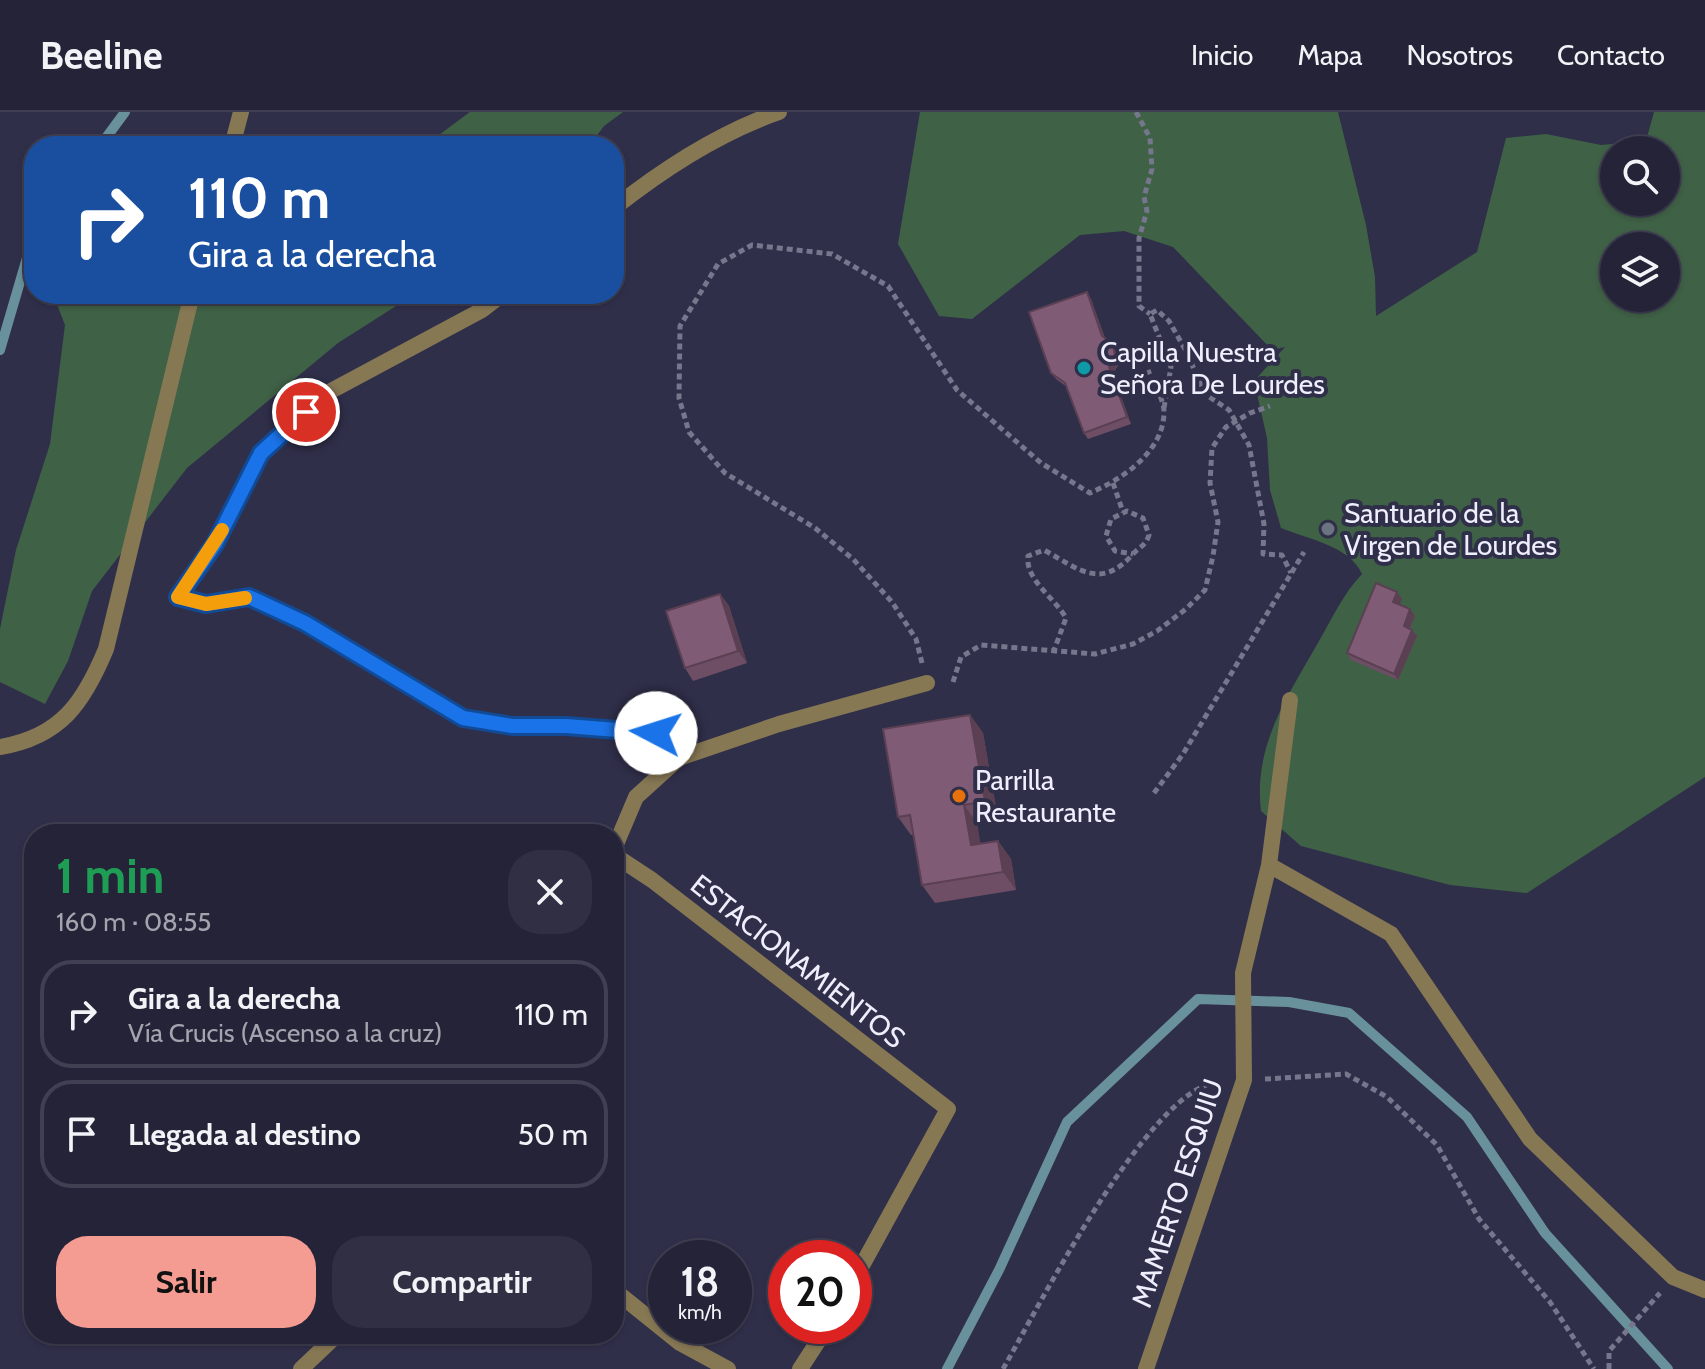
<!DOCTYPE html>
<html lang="es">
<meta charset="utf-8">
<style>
body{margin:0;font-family:Cabin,sans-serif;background:#302f43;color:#f1f3f6;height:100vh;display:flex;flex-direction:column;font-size:30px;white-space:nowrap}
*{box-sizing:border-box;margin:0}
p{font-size:26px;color:#a3a4ae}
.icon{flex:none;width:44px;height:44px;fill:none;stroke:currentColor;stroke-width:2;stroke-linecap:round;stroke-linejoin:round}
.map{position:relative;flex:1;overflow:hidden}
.sheet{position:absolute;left:24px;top:712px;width:600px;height:520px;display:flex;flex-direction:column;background:#242338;border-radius:32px;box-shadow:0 2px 6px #0004,0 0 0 2px #414053}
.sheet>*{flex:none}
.hud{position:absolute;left:24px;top:24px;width:600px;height:168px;border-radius:32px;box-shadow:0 2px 6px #0004,0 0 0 2px #414053;background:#1a4fa0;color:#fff;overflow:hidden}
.buttons{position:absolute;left:1600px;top:24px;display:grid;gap:16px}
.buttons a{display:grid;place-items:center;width:80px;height:80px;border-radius:50%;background:#242338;box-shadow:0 2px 6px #0004,0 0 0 2px #414053;font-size:40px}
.speed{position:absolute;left:648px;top:1128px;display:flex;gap:16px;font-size:40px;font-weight:700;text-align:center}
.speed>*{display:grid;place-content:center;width:104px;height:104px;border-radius:50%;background:#242338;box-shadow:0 2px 6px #0004,0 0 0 2px #414053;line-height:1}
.speed small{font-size:20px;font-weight:400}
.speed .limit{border:12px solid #d22;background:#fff;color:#111}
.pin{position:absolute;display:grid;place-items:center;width:68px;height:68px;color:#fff;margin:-34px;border:4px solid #fff;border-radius:50%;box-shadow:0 2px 8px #0007}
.me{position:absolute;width:88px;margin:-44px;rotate:275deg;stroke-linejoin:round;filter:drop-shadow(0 0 6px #0008)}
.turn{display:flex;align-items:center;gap:28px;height:168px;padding:0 32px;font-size:36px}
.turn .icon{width:104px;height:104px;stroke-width:2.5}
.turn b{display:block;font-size:56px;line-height:68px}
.round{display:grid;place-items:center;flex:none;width:84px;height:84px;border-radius:32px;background:#302f43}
.summary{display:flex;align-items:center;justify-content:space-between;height:136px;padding:0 32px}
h1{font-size:48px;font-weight:700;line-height:60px;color:#1e9e55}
.action{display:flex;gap:16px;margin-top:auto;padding:16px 32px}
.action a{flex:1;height:92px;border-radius:32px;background:#f59c92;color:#111;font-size:32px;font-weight:700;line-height:92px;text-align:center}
.action a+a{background:#302f43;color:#f1f3f6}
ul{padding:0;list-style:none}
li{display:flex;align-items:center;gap:24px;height:108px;margin:0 16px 12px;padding:0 16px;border:4px solid #414053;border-radius:32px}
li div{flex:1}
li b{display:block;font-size:30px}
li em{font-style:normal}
header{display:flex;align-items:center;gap:48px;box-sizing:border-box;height:112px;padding:0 40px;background:#242338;border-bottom:2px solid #414053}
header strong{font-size:38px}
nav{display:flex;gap:44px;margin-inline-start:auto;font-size:28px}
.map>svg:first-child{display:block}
.green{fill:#3f6146;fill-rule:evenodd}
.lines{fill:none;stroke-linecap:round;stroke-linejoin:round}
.stream{stroke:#68919b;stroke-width:10}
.path{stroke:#76768c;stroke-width:5;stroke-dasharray:6 4;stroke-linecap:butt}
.service{stroke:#877854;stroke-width:16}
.minor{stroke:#877854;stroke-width:16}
.wall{fill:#6e4e65}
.shaded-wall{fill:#5a4052}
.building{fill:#805b75;stroke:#5a4052;stroke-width:2}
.route-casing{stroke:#114b97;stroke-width:20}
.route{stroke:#1a73e8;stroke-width:14}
.slow{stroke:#f59e0b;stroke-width:14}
.culture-dot{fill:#0f9aa8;stroke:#302f4a;stroke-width:3}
.worship-dot{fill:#6b7280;stroke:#302f4a;stroke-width:3}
.food-dot{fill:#e8710a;stroke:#302f4a;stroke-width:3}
.labels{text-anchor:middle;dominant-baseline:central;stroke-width:8;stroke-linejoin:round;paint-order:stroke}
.poi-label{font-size:28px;fill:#eeeefd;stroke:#302f4a;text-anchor:start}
.street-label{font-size:28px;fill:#eeeefd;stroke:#302f4a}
</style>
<header>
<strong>Beeline</strong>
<nav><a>Inicio</a><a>Mapa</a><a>Nosotros</a><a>Contacto</a></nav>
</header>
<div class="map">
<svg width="1705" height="1257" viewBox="0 0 1705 1257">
<rect width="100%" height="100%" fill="#302f4a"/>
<path class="green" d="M470 0H623L604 14 589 34H424Z
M920 0H1338L1366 113 1375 165 1376 204 1477 140 1506 26 1546 22 1601 33 1646 29 1654 0H1705V665L1527 781 1450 773 1301 734 1261 699C1253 633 1288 584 1319 529 1333 505 1343 482 1362 462 1350 434 1308 427 1281 416L1270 378 1267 326 1254 269 1285 235 1272 238 1173 135 1124 119 1080 123 972 207 939 204 898 132ZM1614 38H1666V90H1614ZM1614 134H1666V186H1614Z
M53 182H415L338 231 187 356 92 479 68 549 45 592 0 570V517L16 438 50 332 65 213Z"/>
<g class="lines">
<path class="stream" d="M100 34 125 0
M0 238 34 122
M947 1257 999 1158 1067 1010 1198 887 1289 890 1349 901 1467 1005 1545 1121 1668 1257"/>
<path class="path" d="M1136 0 1150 26 1152 57 1144 85 1147 99 1139 126V194L1150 202
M1164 296 1171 255 1150 202 1157 198 1169 209 1186 239 1205 282 1229 298 1249 333 1264 412 1263 442 1282 443 1291 461
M1113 371 1123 400
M1053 541 1066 506C1055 486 1025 468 1028 444L1044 438C1080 458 1101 478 1133 442 1140 434 1145 435 1149 423L1143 406 1127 399 1111 407 1106 424 1115 439 1133 442
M922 551 916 527 892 490 853 447 815 416 725 361 689 320 679 286 680 214 718 152 752 133 832 142 888 174 957 278 1041 351 1090 381C1123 367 1164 339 1164 300 1164 287 1153 271 1148 258
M953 570 961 545 981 533 1095 542 1133 532 1157 519 1186 497 1205 478 1213 444 1218 410 1210 371 1212 336 1226 315 1250 301 1270 294
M1154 681 1183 642 1304 440
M1265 967 1346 962 1387 985 1437 1033 1479 1107 1550 1190 1594 1257
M1003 1257C1037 1198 1150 974 1219 970
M1609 1257V1239L1660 1181"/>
<path class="service" d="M614 96C662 58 721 20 779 0
M503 182 482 198 329 280 261 341 215 432 178 485 206 492 249 485 305 511 463 606 512 614H566L656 621 679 646
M614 737 636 685 679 646 779 612 927 571
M614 1178 680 1231 728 1257"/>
<path class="minor" d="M232 34 241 0
M0 635C61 625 84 590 106 537L192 182
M614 743 652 768 948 997 854 1168
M1269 753 1391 822 1530 1027 1673 1165 1705 1178
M301 1257 338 1222
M800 1257 828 1214
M1146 1257 1244 968 1243 861 1269 753 1290 588"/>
</g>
<path class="wall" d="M1091 187 1105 226 1117 238 1120 250 1113 262 1131 312 1088 327 1084 321 1067 275 1056 267 1051 261Z
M1397 480 1402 487 1399 492 1415 504 1410 517 1417 524 1398 568 1351 548 1347 541Z
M720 482 729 494 747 551 693 569 685 556Z
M970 603 983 621 998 707 977 711 980 732 998 729 1011 747 1016 778 935 791 922 773 914 723H911L898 705Z"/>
<path class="shaded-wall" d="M1087 180 1091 187 1106 230 1102 224Z
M1113 232 1117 238 1120 250 1113 262 1131 312 1127 305 1109 255Z
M1397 480 1402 487 1398 496 1393 490Z
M720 482 729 494 747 551 738 539Z
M1410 497 1415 504 1408 520 1404 514Z
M1412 518 1417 524 1398 568 1394 562Z
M970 603 983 621 998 707 985 689Z
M964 693 977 711 984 752 971 733Z
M998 729 1011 747 1016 778 1003 760Z"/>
<path class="building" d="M1087 180 1102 224 1113 232 1115 243 1109 255 1127 305 1084 321 1065 271 1051 261 1029 200Z
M1376 471 1397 480 1393 490 1410 497 1404 514 1412 518 1394 562 1347 541Z
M720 482 738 539 685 556 666 499Z
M970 603 985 689 964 693 971 733 998 729 1003 760 922 773 910 703 898 705 883 617Z"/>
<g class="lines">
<defs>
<path id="route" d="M306 300 261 341 215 432 178 485 206 492 249 485 305 511 463 606 512 614H566L656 621"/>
</defs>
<use href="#route" class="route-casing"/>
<use href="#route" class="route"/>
<path class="slow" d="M222 418 178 485 206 492 245 486"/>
</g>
<circle class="culture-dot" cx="1084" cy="256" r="8"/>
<circle class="worship-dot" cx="1328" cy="417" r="8"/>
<circle class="food-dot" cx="959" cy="684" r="8"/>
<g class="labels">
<g class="poi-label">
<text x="1100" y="240">Capilla Nuestra<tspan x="1100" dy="32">Señora De Lourdes</tspan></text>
<text x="1344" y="401">Santuario de la<tspan x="1344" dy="32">Virgen de Lourdes</tspan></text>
<text x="975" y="668">Parrilla<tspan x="975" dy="32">Restaurante</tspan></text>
</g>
<g class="street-label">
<text transform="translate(798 849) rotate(38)">ESTACIONAMIENTOS</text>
<text transform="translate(1177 1081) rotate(-72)">MAMERTO ESQUIU</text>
</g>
</g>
</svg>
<div class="buttons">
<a><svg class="icon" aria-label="search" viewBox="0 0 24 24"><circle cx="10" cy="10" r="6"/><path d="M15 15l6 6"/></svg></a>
<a><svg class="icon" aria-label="layers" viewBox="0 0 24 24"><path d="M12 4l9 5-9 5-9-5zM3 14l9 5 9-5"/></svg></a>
</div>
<div class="speed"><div>18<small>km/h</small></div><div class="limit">20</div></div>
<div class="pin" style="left:306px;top:300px;background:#d93025"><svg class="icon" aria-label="arrive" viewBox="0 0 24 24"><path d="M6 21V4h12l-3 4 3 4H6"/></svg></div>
<svg class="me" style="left:656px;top:621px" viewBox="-20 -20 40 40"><circle r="19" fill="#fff"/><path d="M0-13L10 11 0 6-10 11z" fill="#1a73e8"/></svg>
<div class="hud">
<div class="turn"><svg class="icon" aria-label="right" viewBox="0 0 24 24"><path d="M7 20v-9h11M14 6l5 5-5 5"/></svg><div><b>110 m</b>Gira a la derecha</div></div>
</div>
<section class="sheet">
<div class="summary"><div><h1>1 min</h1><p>160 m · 08:55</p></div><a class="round"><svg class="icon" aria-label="close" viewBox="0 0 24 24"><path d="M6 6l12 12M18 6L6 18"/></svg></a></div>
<ul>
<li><svg class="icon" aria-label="right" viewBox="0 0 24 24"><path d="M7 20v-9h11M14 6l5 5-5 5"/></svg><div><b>Gira a la derecha</b><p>Vía Crucis (Ascenso a la cruz)</p></div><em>110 m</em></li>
<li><svg class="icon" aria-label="arrive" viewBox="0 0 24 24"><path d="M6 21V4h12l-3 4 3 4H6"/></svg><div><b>Llegada al destino</b></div><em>50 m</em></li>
</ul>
<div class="action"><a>Salir</a><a>Compartir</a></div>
</section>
</div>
